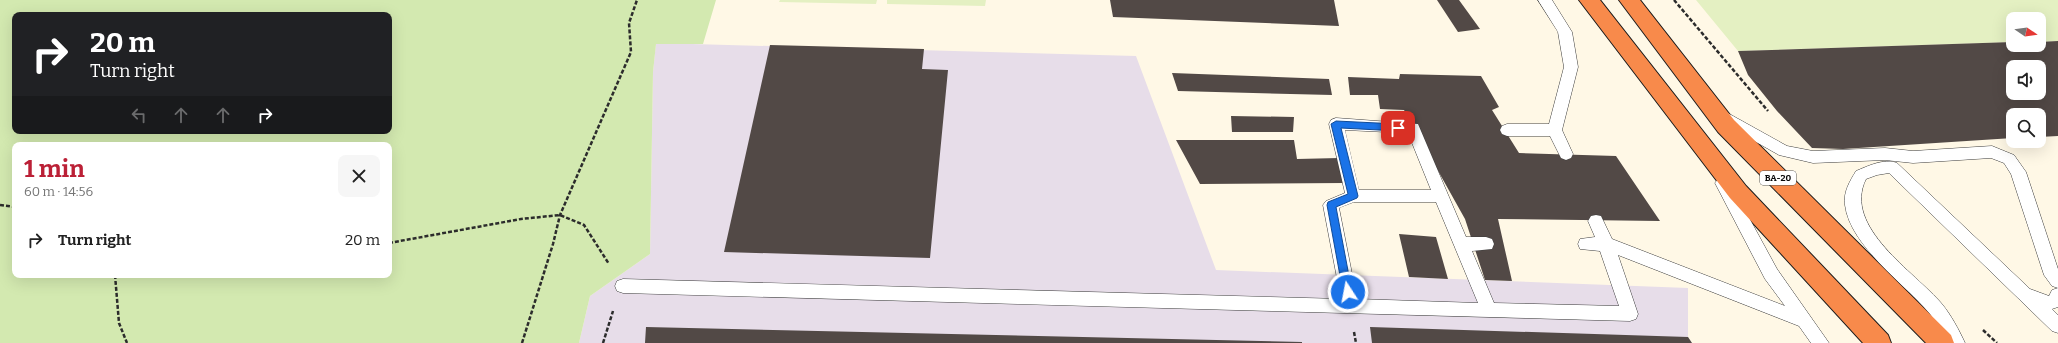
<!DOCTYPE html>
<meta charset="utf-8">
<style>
body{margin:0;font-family:Bitter,serif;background:#f6f6f6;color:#222;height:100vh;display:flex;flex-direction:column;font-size:15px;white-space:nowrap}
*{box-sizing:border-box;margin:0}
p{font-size:13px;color:#767676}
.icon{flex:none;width:22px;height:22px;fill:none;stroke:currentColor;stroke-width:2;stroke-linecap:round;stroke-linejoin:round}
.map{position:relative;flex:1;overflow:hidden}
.drawer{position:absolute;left:12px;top:142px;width:380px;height:136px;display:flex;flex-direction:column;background:#fff;border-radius:8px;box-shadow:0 4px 16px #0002}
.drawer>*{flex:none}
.top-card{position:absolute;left:12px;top:12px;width:380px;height:122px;border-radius:8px;box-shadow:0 4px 16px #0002;background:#202124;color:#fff;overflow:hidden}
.needle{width:26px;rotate:103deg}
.buttons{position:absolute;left:2006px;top:12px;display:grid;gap:8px}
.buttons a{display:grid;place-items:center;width:40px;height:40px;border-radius:8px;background:#fff;box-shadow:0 4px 16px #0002;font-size:20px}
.pin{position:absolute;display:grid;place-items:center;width:34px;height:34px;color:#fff;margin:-17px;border-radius:8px;box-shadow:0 2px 6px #0006}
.me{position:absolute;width:44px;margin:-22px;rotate:349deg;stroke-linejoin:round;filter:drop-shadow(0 0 3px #0008)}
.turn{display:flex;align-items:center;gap:14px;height:84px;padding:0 12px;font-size:18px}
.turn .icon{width:52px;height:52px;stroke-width:2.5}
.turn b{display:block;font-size:28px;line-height:34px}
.lanes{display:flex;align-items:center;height:38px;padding:0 12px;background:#0003;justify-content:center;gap:20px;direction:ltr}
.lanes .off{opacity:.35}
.round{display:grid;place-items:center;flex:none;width:42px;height:42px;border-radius:8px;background:#f6f6f6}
.head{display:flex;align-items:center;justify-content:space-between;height:68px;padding:0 12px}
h1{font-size:24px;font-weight:700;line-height:30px;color:#bb2036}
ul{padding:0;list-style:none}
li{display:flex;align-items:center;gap:12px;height:60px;padding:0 12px}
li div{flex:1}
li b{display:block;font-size:15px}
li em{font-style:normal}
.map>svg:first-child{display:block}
.industrial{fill:#e7dde9}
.green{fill:#d3e9b0;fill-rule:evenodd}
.pitch{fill:#e4f0c2}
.building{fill:#524946;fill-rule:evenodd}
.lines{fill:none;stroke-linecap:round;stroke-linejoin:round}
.lane-casing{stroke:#3d3d3d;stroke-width:1}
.highway-casing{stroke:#1b1b1b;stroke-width:2}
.path{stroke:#2c2c2c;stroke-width:2.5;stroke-dasharray:4 2;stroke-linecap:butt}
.lane{fill:#fff;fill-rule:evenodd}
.highway{fill:#f88a4b;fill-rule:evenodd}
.route{fill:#1a73e8;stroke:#114b97}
.labels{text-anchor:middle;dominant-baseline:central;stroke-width:4;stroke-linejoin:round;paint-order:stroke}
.shield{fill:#fff;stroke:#545454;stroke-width:1}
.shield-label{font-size:9px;font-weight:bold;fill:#0a0a0a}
</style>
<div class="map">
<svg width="2058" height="343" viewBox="0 0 2058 343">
<rect width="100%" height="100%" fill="#fff8e6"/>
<path class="industrial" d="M656 43 1136 56 1216 270 1688 288V337L1692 343H579L590 296 650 254 653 72Z"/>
<path class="green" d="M0 0H716L703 44H656L653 72 650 254 590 296 579 343H0ZM15 15H389V131H15ZM15 145H389V275H15Z"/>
<path class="pitch" d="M780 0H877L876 4 779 2Z
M887 0H986L985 6 887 4Z
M1696 0H2058V41L2039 42V19H2013V42L1738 51Z"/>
<path class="building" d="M1110 0H1334L1339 26 1113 17Z
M1437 0H1459L1480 29 1458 32Z
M2058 41V136L2039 137V115H2013V138L1843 149 1812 148 1777 111 1748 75 1738 51 2013 42V45H2039V42ZM2013 67H2039V93H2013Z
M770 45 924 49 922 69 948 70 930 258 724 252Z
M1172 73 1329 79 1332 95 1178 91Z
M1400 74 1481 76 1499 107 1492 110 1519 153 1616 156 1660 221 1498 219 1512 281 1485 280 1465 219 1404 110 1380 109 1378 95H1350L1348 77 1399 79Z
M1231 116 1294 117 1293 132H1232Z
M1176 140H1294L1297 159 1339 158 1344 183 1200 184Z
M1399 234 1436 237 1448 279 1409 277Z
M646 327 1302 342V343H645Z
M1370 327 1688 337 1692 343H1372Z"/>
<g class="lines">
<defs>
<path id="lane" d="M1538 0H1552L1572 32 1578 67 1562 130 1573 154 1571 158 1566 160 1561 158 1550 136H1507L1502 134 1500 130 1502 126 1507 124H1549L1564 67 1558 32Z
M1724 111 1787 146 1813 151 1885 148 1913 151 1992 146 2014 155 2026 172 2058 269V307L2052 309 2058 315V333L2052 331 1889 173 1877 175 1866 179C1842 227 1915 272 1942 304 1951 315 1959 330 1965 343H1948C1942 333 1937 323 1930 314 1905 284 1850 246 1845 205 1843 192 1850 181 1856 171 1868 166 1884 158 1897 163L2030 289 2049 296 2052 290 2058 288 2052 286 2044 275 2011 174 2004 163 1991 158 1913 163 1885 160 1813 163 1779 155 1719 121 1717 117 1719 113Z
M1336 118 1418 124 1466 237H1486L1492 239 1494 244 1492 249 1472 251 1494 303 1619 306 1600 251 1580 249 1578 244 1580 239 1595 237 1588 221 1591 216 1596 215 1601 216 1612 239 1785 306 1765 279 1715 183 1718 179 1723 177 1728 179 1777 269 1829 343H1811L1799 326 1618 255 1638 314 1636 319 1630 321 623 293 617 291 615 286 617 281 623 279 1341 299 1323 205 1326 201 1345 193 1329 124 1331 120ZM1345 130 1408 133 1431 190H1359ZM1354 202H1436L1478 303 1357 299 1339 208Z"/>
<path id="highway" d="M1579 0H1600L1746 186 1888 335 1891 343H1863L1730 198Z
M1619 0H1640L1734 120 1951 335 1954 343H1926L1718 132Z"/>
</defs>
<use href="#lane" class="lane-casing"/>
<use href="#highway" class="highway-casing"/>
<path class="path" d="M1674 0 1768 111
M0 205 15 207
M389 243 521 219 560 215 584 225 609 264
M115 275 119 323 127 343
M1983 330 1997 343
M1354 332 1356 343
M522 343 553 244 560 215 631 52 629 23 637 0
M603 343 613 311"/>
<use href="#lane" class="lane"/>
<use href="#highway" class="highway"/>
</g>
<path class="route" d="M1336 121 1398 124 1402 128 1398 131 1341 128 1358 196 1357 198 1336 207 1352 292 1348 296 1343 292 1327 205 1328 202 1348 194 1331 124Z"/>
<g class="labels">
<rect class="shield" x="1760" y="171" width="36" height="14" rx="3"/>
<g class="shield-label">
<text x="1778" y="178">BA-20</text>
</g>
</g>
</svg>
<div class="buttons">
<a><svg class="needle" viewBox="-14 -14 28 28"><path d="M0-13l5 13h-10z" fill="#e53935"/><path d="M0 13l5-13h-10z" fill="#767676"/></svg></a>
<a><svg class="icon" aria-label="sound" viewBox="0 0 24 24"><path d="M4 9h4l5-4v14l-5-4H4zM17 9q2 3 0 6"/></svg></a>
<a><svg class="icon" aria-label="search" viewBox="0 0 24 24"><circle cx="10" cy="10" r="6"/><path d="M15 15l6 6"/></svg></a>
</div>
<div class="pin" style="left:1398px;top:128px;background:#d93025"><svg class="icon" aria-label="arrive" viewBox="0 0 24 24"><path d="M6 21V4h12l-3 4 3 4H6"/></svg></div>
<svg class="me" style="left:1348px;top:292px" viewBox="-20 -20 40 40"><circle r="17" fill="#1a73e8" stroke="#fff" stroke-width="3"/><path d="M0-11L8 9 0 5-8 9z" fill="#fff"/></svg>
<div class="top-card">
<div class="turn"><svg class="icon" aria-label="right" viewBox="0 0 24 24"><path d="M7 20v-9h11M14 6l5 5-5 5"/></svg><div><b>20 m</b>Turn right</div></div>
<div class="lanes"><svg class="icon off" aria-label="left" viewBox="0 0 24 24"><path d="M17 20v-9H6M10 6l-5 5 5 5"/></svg><svg class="icon off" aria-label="ahead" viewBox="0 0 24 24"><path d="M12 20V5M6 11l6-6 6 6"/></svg><svg class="icon off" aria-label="ahead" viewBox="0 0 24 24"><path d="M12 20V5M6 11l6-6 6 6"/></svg><svg class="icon" aria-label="right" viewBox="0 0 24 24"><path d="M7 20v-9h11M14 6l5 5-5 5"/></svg></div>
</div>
<section class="drawer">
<div class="head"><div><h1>1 min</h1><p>60 m · 14:56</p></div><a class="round"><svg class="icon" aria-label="close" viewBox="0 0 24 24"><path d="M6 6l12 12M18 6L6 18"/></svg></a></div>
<ul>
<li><svg class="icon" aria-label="right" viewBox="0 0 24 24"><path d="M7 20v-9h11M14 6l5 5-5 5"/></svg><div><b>Turn right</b></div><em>20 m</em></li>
</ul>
</section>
</div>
